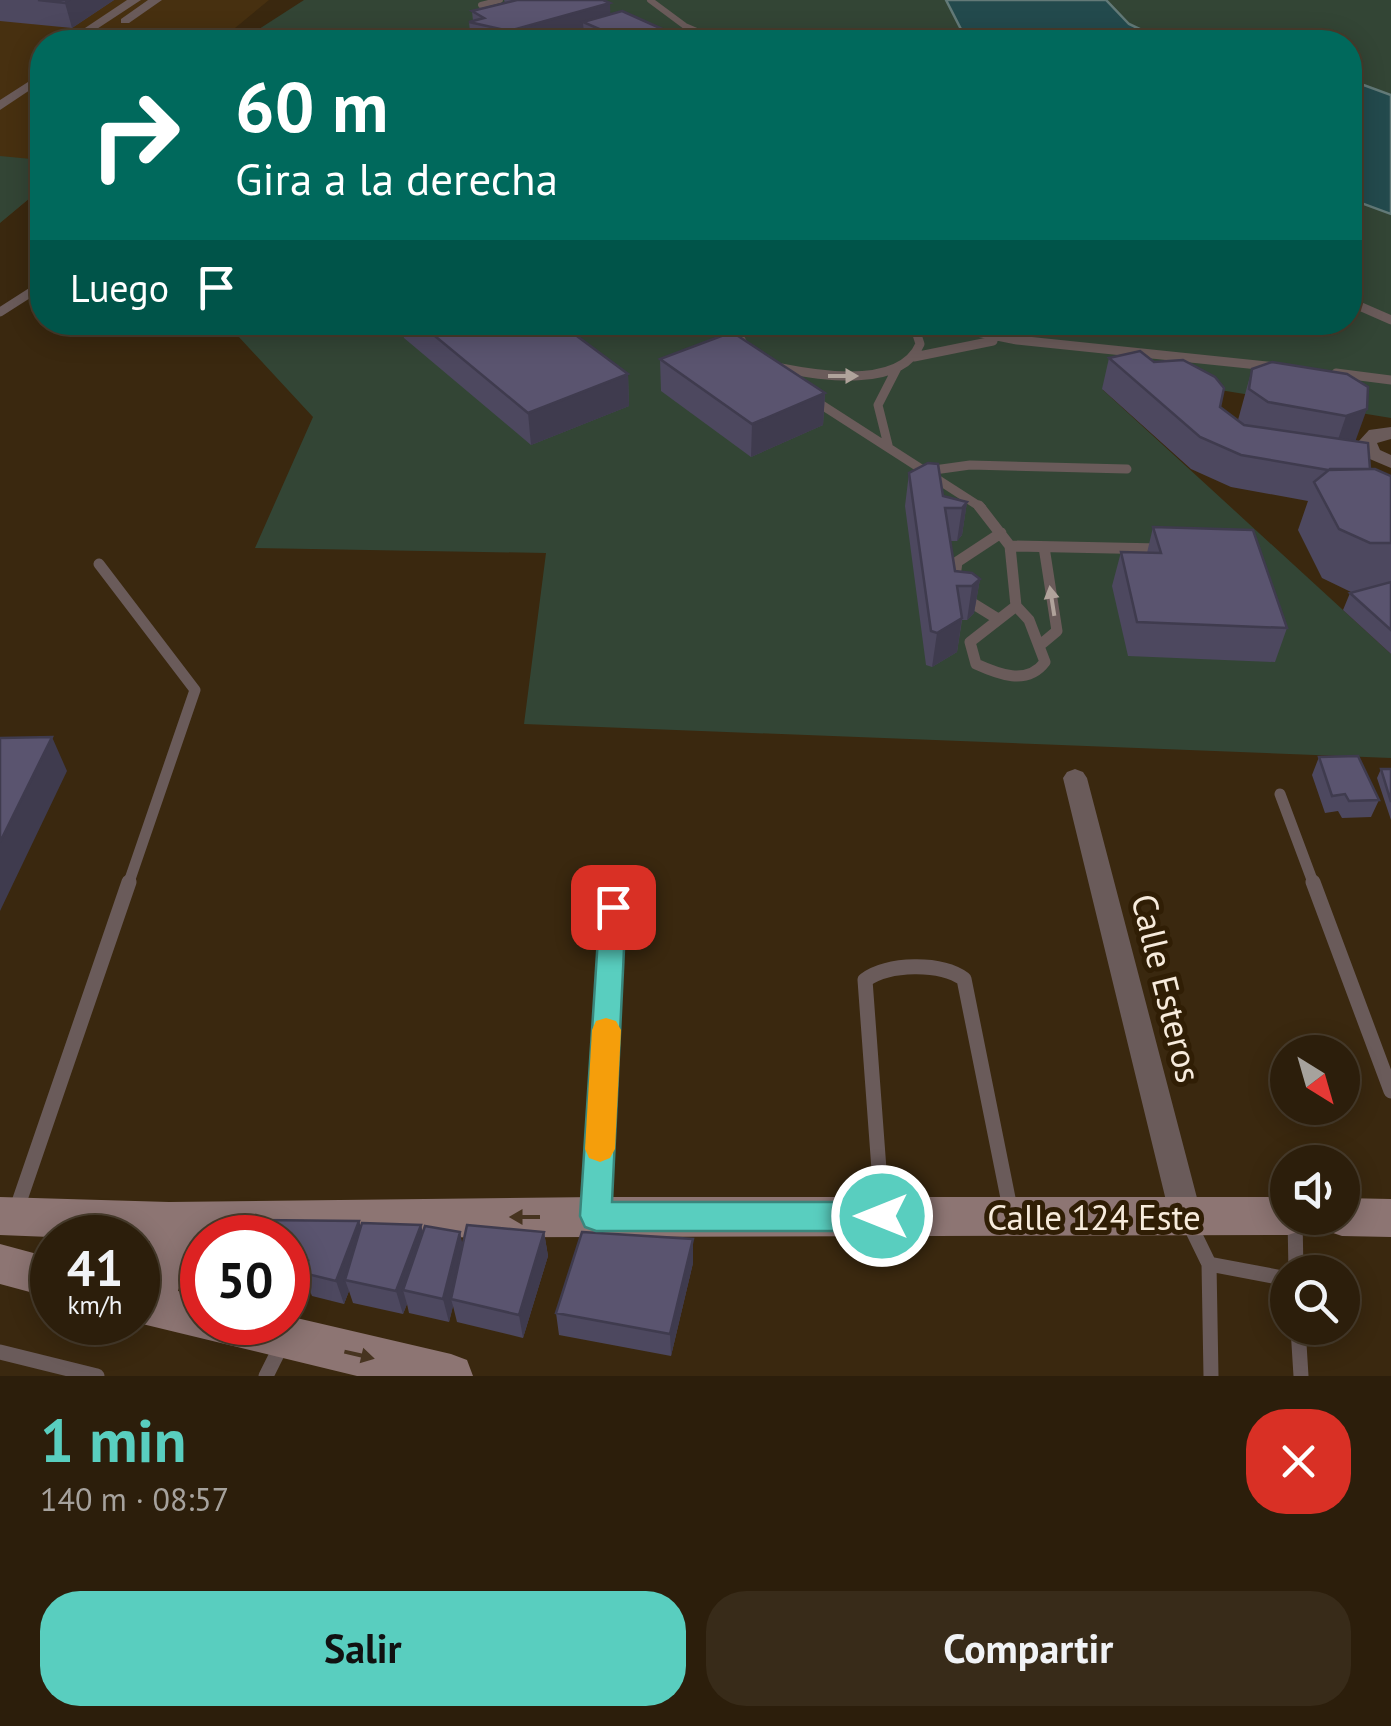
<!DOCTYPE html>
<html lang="es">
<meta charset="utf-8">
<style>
body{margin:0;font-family:"PT Sans",sans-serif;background:#382b19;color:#f1f3f6;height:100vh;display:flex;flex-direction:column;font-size:38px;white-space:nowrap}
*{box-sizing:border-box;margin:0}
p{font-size:32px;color:#a6a29d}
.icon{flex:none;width:55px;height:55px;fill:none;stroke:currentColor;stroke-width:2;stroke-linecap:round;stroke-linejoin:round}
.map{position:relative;height:1376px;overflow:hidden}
.sheet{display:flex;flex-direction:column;background:#2c1e0b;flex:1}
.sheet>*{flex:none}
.banner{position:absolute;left:30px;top:30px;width:1332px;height:305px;border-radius:40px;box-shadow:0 5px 25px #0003,0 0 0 2px #483c2c;background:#00695c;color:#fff;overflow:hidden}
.needle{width:65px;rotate:143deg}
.controls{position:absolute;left:1270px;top:1035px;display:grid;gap:20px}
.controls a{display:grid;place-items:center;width:90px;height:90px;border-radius:50%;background:#2c1e0b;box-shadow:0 5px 25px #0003,0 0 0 2px #483c2c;font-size:50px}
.speed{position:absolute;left:30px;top:1215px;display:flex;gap:20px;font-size:50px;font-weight:700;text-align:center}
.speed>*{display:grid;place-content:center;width:130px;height:130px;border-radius:50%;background:#2c1e0b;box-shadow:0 5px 25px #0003,0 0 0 2px #483c2c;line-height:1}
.speed small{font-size:25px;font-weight:400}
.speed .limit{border:15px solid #d22;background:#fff;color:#111}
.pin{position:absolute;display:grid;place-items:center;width:85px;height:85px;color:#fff;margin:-42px;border-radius:20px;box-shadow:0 5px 15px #0006}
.me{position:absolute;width:110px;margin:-55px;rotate:270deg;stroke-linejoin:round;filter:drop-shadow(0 0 8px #0008)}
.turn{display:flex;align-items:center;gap:35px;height:210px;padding:0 40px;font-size:45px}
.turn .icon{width:130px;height:130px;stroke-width:2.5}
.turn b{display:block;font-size:70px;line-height:85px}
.then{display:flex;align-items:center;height:95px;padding:0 40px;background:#0003;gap:20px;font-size:38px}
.round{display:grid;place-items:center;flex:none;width:105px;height:105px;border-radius:40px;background:#382b19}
.overview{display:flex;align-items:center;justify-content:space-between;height:170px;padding:0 40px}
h1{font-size:60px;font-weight:600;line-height:75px;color:#59cebf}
.cta{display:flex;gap:20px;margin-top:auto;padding:20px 40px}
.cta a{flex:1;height:115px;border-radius:40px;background:#59cebf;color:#111;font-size:40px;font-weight:600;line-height:115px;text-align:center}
.cta a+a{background:#382b19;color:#f1f3f6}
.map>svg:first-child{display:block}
.built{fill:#473010}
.green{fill:#334535}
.water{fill:#234a4d;stroke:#637a78;stroke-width:2.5}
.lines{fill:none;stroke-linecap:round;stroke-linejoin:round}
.lane-far3{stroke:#6a5b5a;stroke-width:6}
.lane-far2{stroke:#6a5b5a;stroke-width:9}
.lane-far1{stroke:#6a5b5a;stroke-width:11}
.lane{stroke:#6a5b5a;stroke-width:15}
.street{fill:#6a5b5a;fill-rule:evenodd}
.secondary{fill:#8d7573;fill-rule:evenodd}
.wall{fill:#4d485f}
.shaded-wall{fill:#3f3b4e}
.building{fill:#5a546f;stroke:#3f3b4e;stroke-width:2.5}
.oneway{fill:#b0a39b}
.oneway2{fill:#473420}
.route{fill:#59cebf;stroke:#3a867c;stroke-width:2.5}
.slow{fill:#f59e0b}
.labels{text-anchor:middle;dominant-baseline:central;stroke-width:10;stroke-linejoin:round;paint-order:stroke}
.near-street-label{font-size:35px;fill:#f7ebdc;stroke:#301e05}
</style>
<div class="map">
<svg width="1391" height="1376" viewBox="0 0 1391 1376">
<rect width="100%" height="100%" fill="#3a280f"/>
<path class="built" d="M0 0H269L218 42H42V188L0 223Z"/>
<path class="green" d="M304 0H1391V418L1140 377 1103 390 1391 654V758L524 724 546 553 255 548 313 417 226 323 1350 322V42H239Z
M0 156 42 160V188L0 223Z"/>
<path class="water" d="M946 0H1106L1129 24 1167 42H978L964 35Z
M1350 80 1391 95V214L1350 199Z"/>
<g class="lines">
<path class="lane-far3" d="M650 0 685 26 722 42
M481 5 500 0"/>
<path class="lane-far2" d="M1350 302 1391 320
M0 312 36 289 42 277
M736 322 734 328 744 345
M927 322 1017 340 1277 367
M914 357 993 341
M781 368C821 376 901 389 920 344L913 322
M1336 373 1391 380
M814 400 982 508
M888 445 878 405 897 368
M927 471 970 465 1127 469"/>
<path class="lane-far1" d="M979 506 1010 546 1016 606
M1010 546 1160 549
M99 564 195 690 128 885
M954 584 957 562 1001 533
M964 598 998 619
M1016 606 1029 620 1045 662C1027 686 998 674 976 664L970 642Z
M1039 646 1057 631 1044 547
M1280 794 1314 885"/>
<path class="lane" d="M1313 882 1391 1091
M17 1208 129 882
M882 1210 865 980C889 963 940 962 964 979L1010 1208
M1295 1218 1296 1272
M1190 1225 1209 1264 1211 1376
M1209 1264 1288 1279
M1298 1328 1301 1376
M0 1352 97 1376
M266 1376 281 1346"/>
<path class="street" d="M127 0H141L77 42H64Z
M148 0H162L129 23H121V19Z
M42 73V82L0 110V100Z
M1391 427V439L1377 443 1380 450 1391 455V468L1365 457 1358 442 1369 430Z
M1075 769 1083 772 1087 778 1202 1217 1197 1227 1186 1232 1175 1227 1170 1217 1063 778 1067 772Z
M613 897 622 900 626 907 611 1216 607 1226 596 1231 585 1226 581 1216 600 907 604 900Z"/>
<path class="secondary" d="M0 1197 169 1202 596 1197H1288V1218H1308L1303 1230 1288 1235 202 1238 192 1241 178 1291 202 1297V1322H288V1316L451 1354 467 1360 473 1376H357L134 1322H138V1277L147 1262 150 1241 0 1235Z
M1342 1198 1391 1199V1237L1342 1236 1327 1231 1322 1218H1342Z
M0 1244 52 1258V1298L0 1284Z"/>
</g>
<path class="wall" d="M0 0H114L72 28 0 21Z
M504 0H603L610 3V14L689 42H588L584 41V36L562 42H471L469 22 473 21 472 11 505 3Z
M401 322H558L628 374 629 406 531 445 404 338Z
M567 322H609L581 333Z
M1109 358 1154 362 1238 420 1252 369 1347 374 1356 441 1370 469 1391 476V654L1343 610 1350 593 1354 592H1351L1322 578 1298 530 1308 501 1231 487 1191 469 1102 389Z
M660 359 825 393 823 425 751 457 661 391Z
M909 473 943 496 967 502 962 535 957 541H950L955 571 980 579 974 613 967 620H962L957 652 932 667 926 665 905 506Z
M1153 527 1287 628 1275 662 1128 656 1112 586 1121 552 1147 553Z
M1319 757 1379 800 1371 817 1342 818 1338 811 1325 813 1312 775Z
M1381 769H1391V820L1377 778Z
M359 1221 361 1228 421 1225 423 1234 463 1246 544 1232 548 1256 523 1338 457 1322 453 1306 449 1322 409 1313 407 1304 403 1314 353 1303 349 1291 344 1304 312 1296 307 1284 288 1283V1238Z
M693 1263 671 1356 559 1335 556 1313Z"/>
<path class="shaded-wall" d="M69 0H114L72 28 65 3Z
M610 3 611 29 583 22 584 36 562 42H510L509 31Z
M580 322H609L581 333Z
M628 374 629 406 531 445 528 413Z
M825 393 823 425 751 457 752 424Z
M1367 409 1350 456 1330 463 1346 416Z
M967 502 962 535 957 541 962 508Z
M980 579 974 613 967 620 972 586Z
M962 618 957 652 932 667 937 633Z
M52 737 67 771 0 911V842Z
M359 1221 366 1245 345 1280 349 1291 344 1304 336 1281Z
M421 1225 427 1249 403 1290 407 1304 403 1314 396 1291Z
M460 1232 465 1256 451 1299 453 1306 449 1322 443 1299Z
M544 1232 548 1256 523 1338 519 1315Z
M693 1239V1263L671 1356 670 1334Z"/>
<path class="building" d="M38 0H69L65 3Z
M517 0H603L610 3 509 31 469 22 484 18 472 11Z
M622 11 689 41 685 42H629L583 22Z
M418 322H558L628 374 528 413Z
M732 332 825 393 752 424 660 359Z
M1140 351 1154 362 1183 360 1215 377 1224 388 1220 407 1244 425 1368 443 1370 469 1328 470 1241 455 1200 437 1109 358Z
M1272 362 1347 374 1368 387 1367 409 1346 416 1268 402 1249 389 1252 369Z
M928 463 938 464 943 496 967 502 962 508H945L955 571 972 573 980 579 972 586H957L962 618 937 633 931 631 909 473Z
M1330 469H1375L1391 476V543H1370L1339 529 1314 482Z
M1153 527 1253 530 1287 628 1137 622 1121 552 1161 553Z
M1391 582V630L1350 593Z
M52 737 0 842V738Z
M1358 756 1379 800 1349 801 1345 794 1332 796 1319 757Z
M1381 769H1391V802Z
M257 1220 359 1221 336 1281 303 1273 308 1261 288 1260V1238H251Z
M362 1223 421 1225 396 1291 345 1280Z
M467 1225 544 1232 519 1315 451 1299Z
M425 1226 460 1232 443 1299 403 1290Z
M582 1232 693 1239 670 1334 556 1313Z"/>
<defs><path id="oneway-solid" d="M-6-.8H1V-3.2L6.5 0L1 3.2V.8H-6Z" transform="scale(2.5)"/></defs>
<g class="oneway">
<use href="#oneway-solid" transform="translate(843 376)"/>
<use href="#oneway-solid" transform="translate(1052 601) rotate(-99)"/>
</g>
<g class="oneway2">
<use href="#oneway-solid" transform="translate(525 1217) rotate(180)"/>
<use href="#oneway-solid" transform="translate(359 1355) rotate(13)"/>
</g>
<path class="route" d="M613 896 626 907 612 1202H882L893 1206 898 1216 893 1227 882 1231H596L585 1227 580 1216 600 907Z"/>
<path class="slow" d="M606 1018 616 1021 621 1030 615 1149 610 1158 600 1162 589 1158 585 1149 592 1030 596 1021Z"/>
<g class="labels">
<g class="near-street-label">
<text transform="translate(1167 988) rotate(76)">Calle Esteros</text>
<text x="1094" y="1217">Calle 124 Este</text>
</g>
</g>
</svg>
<div class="controls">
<a><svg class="needle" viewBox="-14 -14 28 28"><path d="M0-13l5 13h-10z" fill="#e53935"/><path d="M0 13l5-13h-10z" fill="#a6a29d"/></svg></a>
<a><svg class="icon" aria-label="sound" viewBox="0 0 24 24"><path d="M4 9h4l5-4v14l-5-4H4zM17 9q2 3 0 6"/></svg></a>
<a><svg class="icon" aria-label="search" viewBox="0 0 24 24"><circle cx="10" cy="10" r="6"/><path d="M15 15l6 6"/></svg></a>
</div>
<div class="speed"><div>41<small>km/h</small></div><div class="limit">50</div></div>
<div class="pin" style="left:613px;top:907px;background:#d93025"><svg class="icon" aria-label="arrive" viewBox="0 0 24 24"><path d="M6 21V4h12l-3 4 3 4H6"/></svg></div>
<svg class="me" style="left:882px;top:1216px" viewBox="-20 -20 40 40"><circle r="17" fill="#59cebf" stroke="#fff" stroke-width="3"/><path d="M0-11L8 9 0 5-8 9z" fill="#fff"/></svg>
<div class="banner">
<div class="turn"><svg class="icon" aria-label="right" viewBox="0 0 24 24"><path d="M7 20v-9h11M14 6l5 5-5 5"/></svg><div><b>60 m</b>Gira a la derecha</div></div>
<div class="then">Luego<svg class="icon" aria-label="arrive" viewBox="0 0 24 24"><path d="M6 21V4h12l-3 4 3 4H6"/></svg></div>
</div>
</div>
<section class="sheet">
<div class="overview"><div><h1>1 min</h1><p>140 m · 08:57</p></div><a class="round" style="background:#d93025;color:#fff"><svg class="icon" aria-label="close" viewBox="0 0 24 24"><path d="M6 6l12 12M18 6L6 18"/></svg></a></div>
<div class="cta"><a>Salir</a><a>Compartir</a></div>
</section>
